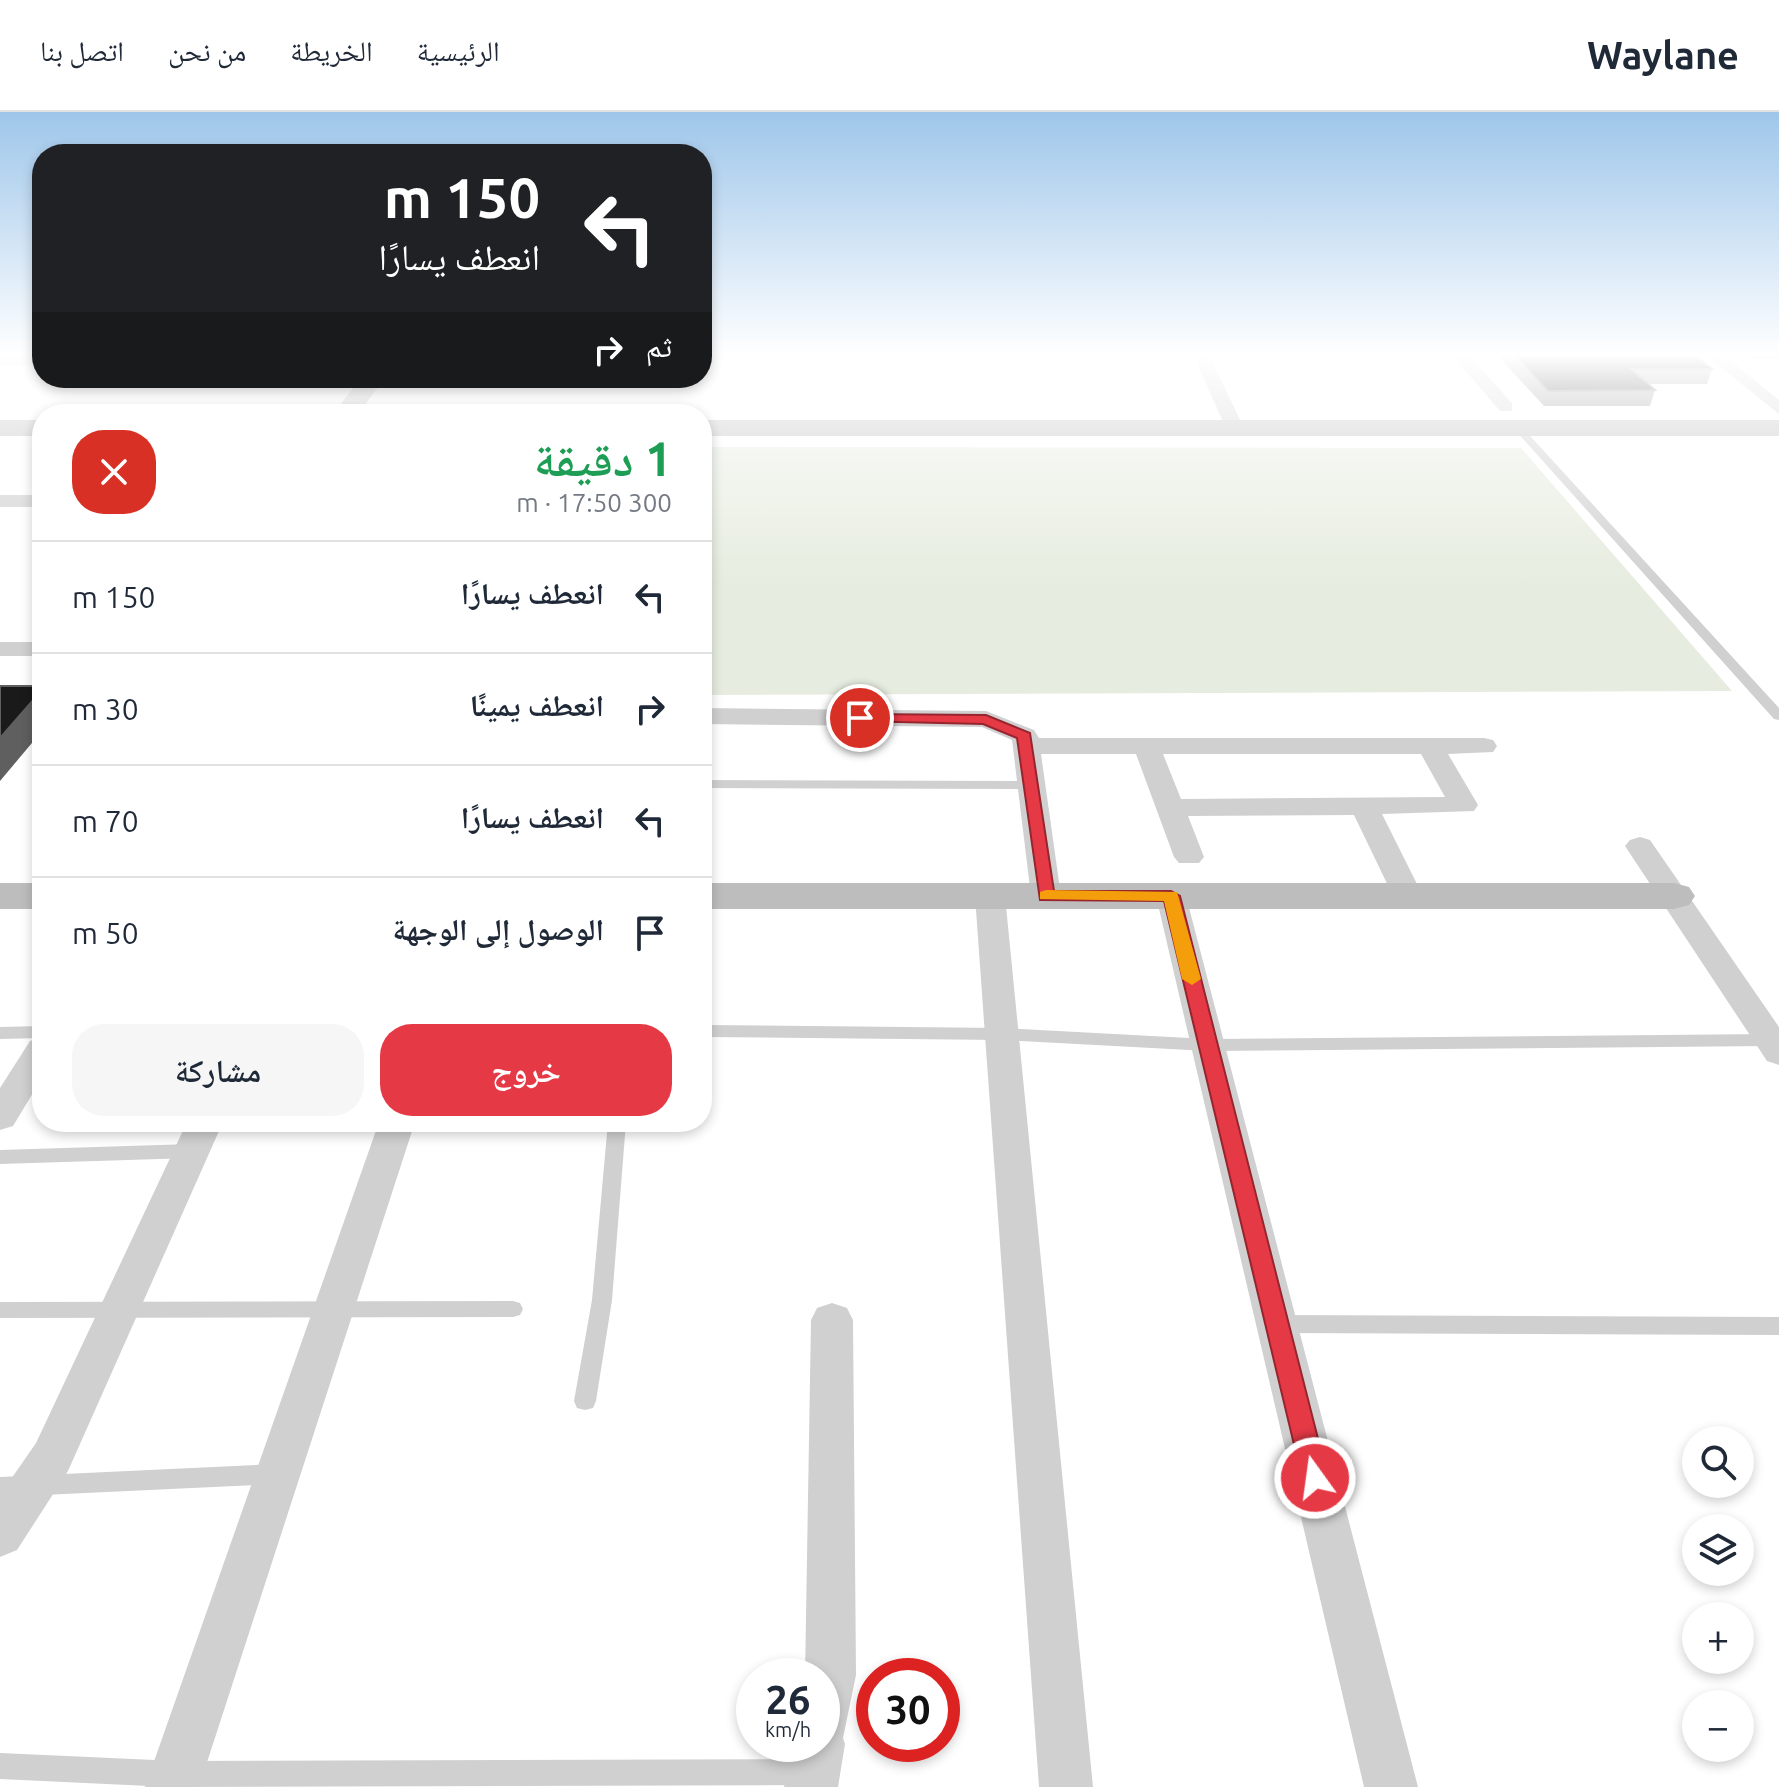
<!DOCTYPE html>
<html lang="ar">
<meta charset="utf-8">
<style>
body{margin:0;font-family:Ubuntu,"Noto Naskh Arabic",sans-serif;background:#f6f6f7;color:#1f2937;direction:rtl;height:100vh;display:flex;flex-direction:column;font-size:30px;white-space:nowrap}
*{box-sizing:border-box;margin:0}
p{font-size:26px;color:#747a83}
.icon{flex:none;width:44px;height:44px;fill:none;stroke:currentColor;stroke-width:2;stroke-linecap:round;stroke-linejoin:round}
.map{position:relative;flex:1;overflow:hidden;direction:ltr}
.side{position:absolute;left:32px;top:292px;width:680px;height:728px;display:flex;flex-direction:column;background:#fff;border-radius:32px;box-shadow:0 4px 12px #0003;direction:rtl}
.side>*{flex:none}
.hud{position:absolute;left:32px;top:32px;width:680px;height:244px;border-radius:32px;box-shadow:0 4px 12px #0003;direction:rtl;background:#202124;color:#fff;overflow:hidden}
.controls{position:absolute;left:1682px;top:1314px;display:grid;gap:16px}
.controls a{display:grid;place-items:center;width:72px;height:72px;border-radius:50%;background:#fff;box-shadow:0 4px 12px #0003;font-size:40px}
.speed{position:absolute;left:736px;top:1546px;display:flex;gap:16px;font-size:40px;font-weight:700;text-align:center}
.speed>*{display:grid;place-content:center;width:104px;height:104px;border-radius:50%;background:#fff;box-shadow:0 4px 12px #0003;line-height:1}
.speed small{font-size:20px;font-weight:400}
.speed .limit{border:12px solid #d22;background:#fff;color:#111}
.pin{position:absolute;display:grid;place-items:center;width:68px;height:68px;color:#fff;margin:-34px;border:4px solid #fff;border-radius:50%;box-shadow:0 2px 8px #0007}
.me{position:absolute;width:88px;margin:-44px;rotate:346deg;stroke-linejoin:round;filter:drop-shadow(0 0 6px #0008)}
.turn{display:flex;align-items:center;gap:28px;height:168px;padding:0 40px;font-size:36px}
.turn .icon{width:104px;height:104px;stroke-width:2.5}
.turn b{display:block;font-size:56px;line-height:68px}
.then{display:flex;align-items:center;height:76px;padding:0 40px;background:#0003;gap:16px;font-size:30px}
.round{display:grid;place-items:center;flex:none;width:84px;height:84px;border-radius:32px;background:#f6f6f7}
.summary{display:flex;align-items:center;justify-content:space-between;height:136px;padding:0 40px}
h1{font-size:48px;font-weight:600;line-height:60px;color:#1e9e55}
.button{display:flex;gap:16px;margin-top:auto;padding:16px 40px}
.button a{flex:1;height:92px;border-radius:32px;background:#e63946;color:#fff;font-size:32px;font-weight:600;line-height:92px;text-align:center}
.button a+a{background:#f6f6f7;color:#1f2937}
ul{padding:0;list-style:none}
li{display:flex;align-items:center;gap:24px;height:112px;padding:0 40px;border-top:2px solid #e0e1e3}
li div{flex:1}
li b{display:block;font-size:30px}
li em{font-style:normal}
header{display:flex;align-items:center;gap:48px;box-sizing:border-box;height:112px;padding:0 40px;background:#fff;border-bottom:2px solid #e0e1e3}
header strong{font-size:38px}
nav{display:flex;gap:44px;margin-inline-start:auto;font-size:28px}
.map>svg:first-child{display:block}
.green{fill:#e6ecdf}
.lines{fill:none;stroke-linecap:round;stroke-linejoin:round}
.lane{fill:#d0d0d0;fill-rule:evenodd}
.street{fill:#d0d0d0;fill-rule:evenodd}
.secondary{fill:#bdbdbd;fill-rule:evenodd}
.wall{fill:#8c8c8c}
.shaded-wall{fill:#5f5f5f}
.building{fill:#1a1a1a;stroke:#5f5f5f;stroke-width:2}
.route{fill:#e63946;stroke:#96252e;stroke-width:2}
.slow{fill:#f59e0b}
</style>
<header>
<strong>Waylane</strong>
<nav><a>الرئيسية</a><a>الخريطة</a><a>من نحن</a><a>اتصل بنا</a></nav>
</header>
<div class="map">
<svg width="1779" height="1675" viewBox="0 0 1779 1675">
<rect width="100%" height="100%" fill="#fff"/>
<path class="green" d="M702 335 1521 336 1732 579 702 583Z"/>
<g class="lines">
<path class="lane" d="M1515 314H1521L1779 596V608L1774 607 1515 318Z
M702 668 1031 669 1038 673 1031 677 702 676Z
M702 913 1001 916 1208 927 1770 922 1779 928 1770 934 1208 939 1001 928 702 925Z
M42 914V926L0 927V915Z
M608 1010H626L612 1188 596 1289 593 1296 585 1298 577 1296 574 1289 592 1188Z
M192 1032 199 1034 201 1039 199 1044 192 1046 0 1052V1038Z
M513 1189 520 1191 523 1197 520 1203 513 1205 0 1206V1190Z
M1277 1203 1779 1205V1223L1277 1221 1270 1218 1267 1212 1270 1206Z
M277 1352 285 1355 288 1362 285 1369 277 1372 0 1385V1365Z
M0 1641 177 1649 809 1647 818 1651 822 1660 818 1669 809 1673 170 1675 0 1667Z"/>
<path class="street" d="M1192 241H1208L1244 316 1242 320 1235 322 1226 316Z
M1450 241H1467L1512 291V299H1500Z
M1703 241H1721L1779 288V302Z
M0 243H42V253H0Z
M0 383H42V395H0Z
M0 530H42V544H0Z
M702 596 986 599 1034 618 1039 626H1484L1493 628 1497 634 1493 640 1448 642 1478 693 1474 699 1382 702 1423 784 1419 791H1397L1393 784 1354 703 1188 704 1204 745 1199 751H1179L1174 745 1136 642H1041L1061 784 1057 791H1035L1031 784 1012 628 982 615 702 612ZM1163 642H1421L1445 685 1181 687Z
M1640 725 1650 728 1779 915V953L1767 949 1625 734 1630 728Z
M990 775 1001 777 1005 784 1093 1675H1039L975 784 979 777Z
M1171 775 1182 777 1186 784 1418 1675H1364L1156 784 1160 777Z
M42 925V966L13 1014 0 1018V976L30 929Z
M187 1010H223L68 1359 17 1438 0 1445V1383L36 1331Z
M379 1010H415L199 1675H145Z
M832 1191 847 1196 853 1208 856 1563 843 1626 845 1632 838 1675H784L793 1632H822V1564H805L811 1208 817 1196Z"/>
<path class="secondary" d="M361 266H385L358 302H333Z
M0 308H42V324H0Z
M702 308H1779V324H702Z
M0 771H42V797H0Z
M702 771H1674L1689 775 1695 784 1689 793 1674 797H702Z"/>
</g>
<path class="wall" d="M1495 241H1692L1712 257 1707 272H1648L1655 278 1650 294H1544Z
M1743 241H1779V247H1751Z"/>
<path class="shaded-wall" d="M42 578V619L0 669V626Z"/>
<path class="building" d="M1513 241H1692L1712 257H1631L1655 278 1548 279Z
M0 574H42V578L0 626Z"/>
<linearGradient id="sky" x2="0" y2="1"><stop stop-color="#9ec6ea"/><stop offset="0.51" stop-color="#fff"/><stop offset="1" stop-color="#fff" stop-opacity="0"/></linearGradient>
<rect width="1779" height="476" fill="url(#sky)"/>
<path class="route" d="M860 602 986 603 1030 621 1054 779H1171L1180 784 1328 1366 1324 1375 1315 1378 1306 1375 1302 1366 1164 789 1040 788 1017 626 983 612 854 609 852 606Z"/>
<path class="slow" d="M1046 778 1177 780 1201 867 1192 873 1182 867 1164 789 1040 787V780Z"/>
</svg>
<div class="controls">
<a><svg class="icon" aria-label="search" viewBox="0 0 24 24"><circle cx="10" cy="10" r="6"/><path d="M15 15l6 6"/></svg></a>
<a><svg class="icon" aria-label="layers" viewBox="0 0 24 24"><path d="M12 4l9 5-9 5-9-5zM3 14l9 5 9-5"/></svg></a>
<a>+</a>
<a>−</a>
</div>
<div class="speed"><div>26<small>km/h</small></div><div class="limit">30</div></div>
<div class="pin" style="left:860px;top:606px;background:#d93025"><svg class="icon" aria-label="arrive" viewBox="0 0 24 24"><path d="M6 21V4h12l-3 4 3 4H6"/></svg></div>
<svg class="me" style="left:1315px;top:1366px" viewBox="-20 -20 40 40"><circle r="17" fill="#e63946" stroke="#fff" stroke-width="3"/><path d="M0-11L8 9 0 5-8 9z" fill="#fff"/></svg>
<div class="hud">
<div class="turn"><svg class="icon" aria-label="left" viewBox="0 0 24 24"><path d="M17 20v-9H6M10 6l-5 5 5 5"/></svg><div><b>150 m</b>انعطف يسارًا</div></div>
<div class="then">ثم<svg class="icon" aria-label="right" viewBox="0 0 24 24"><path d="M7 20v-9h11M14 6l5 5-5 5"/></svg></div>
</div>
<section class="side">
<div class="summary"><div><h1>1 دقيقة</h1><p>300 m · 17:50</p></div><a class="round" style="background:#d93025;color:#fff"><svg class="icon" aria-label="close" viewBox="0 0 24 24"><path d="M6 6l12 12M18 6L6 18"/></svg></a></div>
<ul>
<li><svg class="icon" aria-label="left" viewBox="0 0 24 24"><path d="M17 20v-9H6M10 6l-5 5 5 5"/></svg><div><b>انعطف يسارًا</b></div><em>150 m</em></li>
<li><svg class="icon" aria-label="right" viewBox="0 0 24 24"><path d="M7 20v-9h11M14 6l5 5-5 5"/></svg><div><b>انعطف يمينًا</b></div><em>30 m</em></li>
<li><svg class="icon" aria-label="left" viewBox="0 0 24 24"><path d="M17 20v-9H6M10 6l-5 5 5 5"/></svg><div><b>انعطف يسارًا</b></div><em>70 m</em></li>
<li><svg class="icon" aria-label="arrive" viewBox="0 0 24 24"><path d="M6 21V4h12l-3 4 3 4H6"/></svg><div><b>الوصول إلى الوجهة</b></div><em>50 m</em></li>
</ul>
<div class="button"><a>خروج</a><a>مشاركة</a></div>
</section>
</div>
